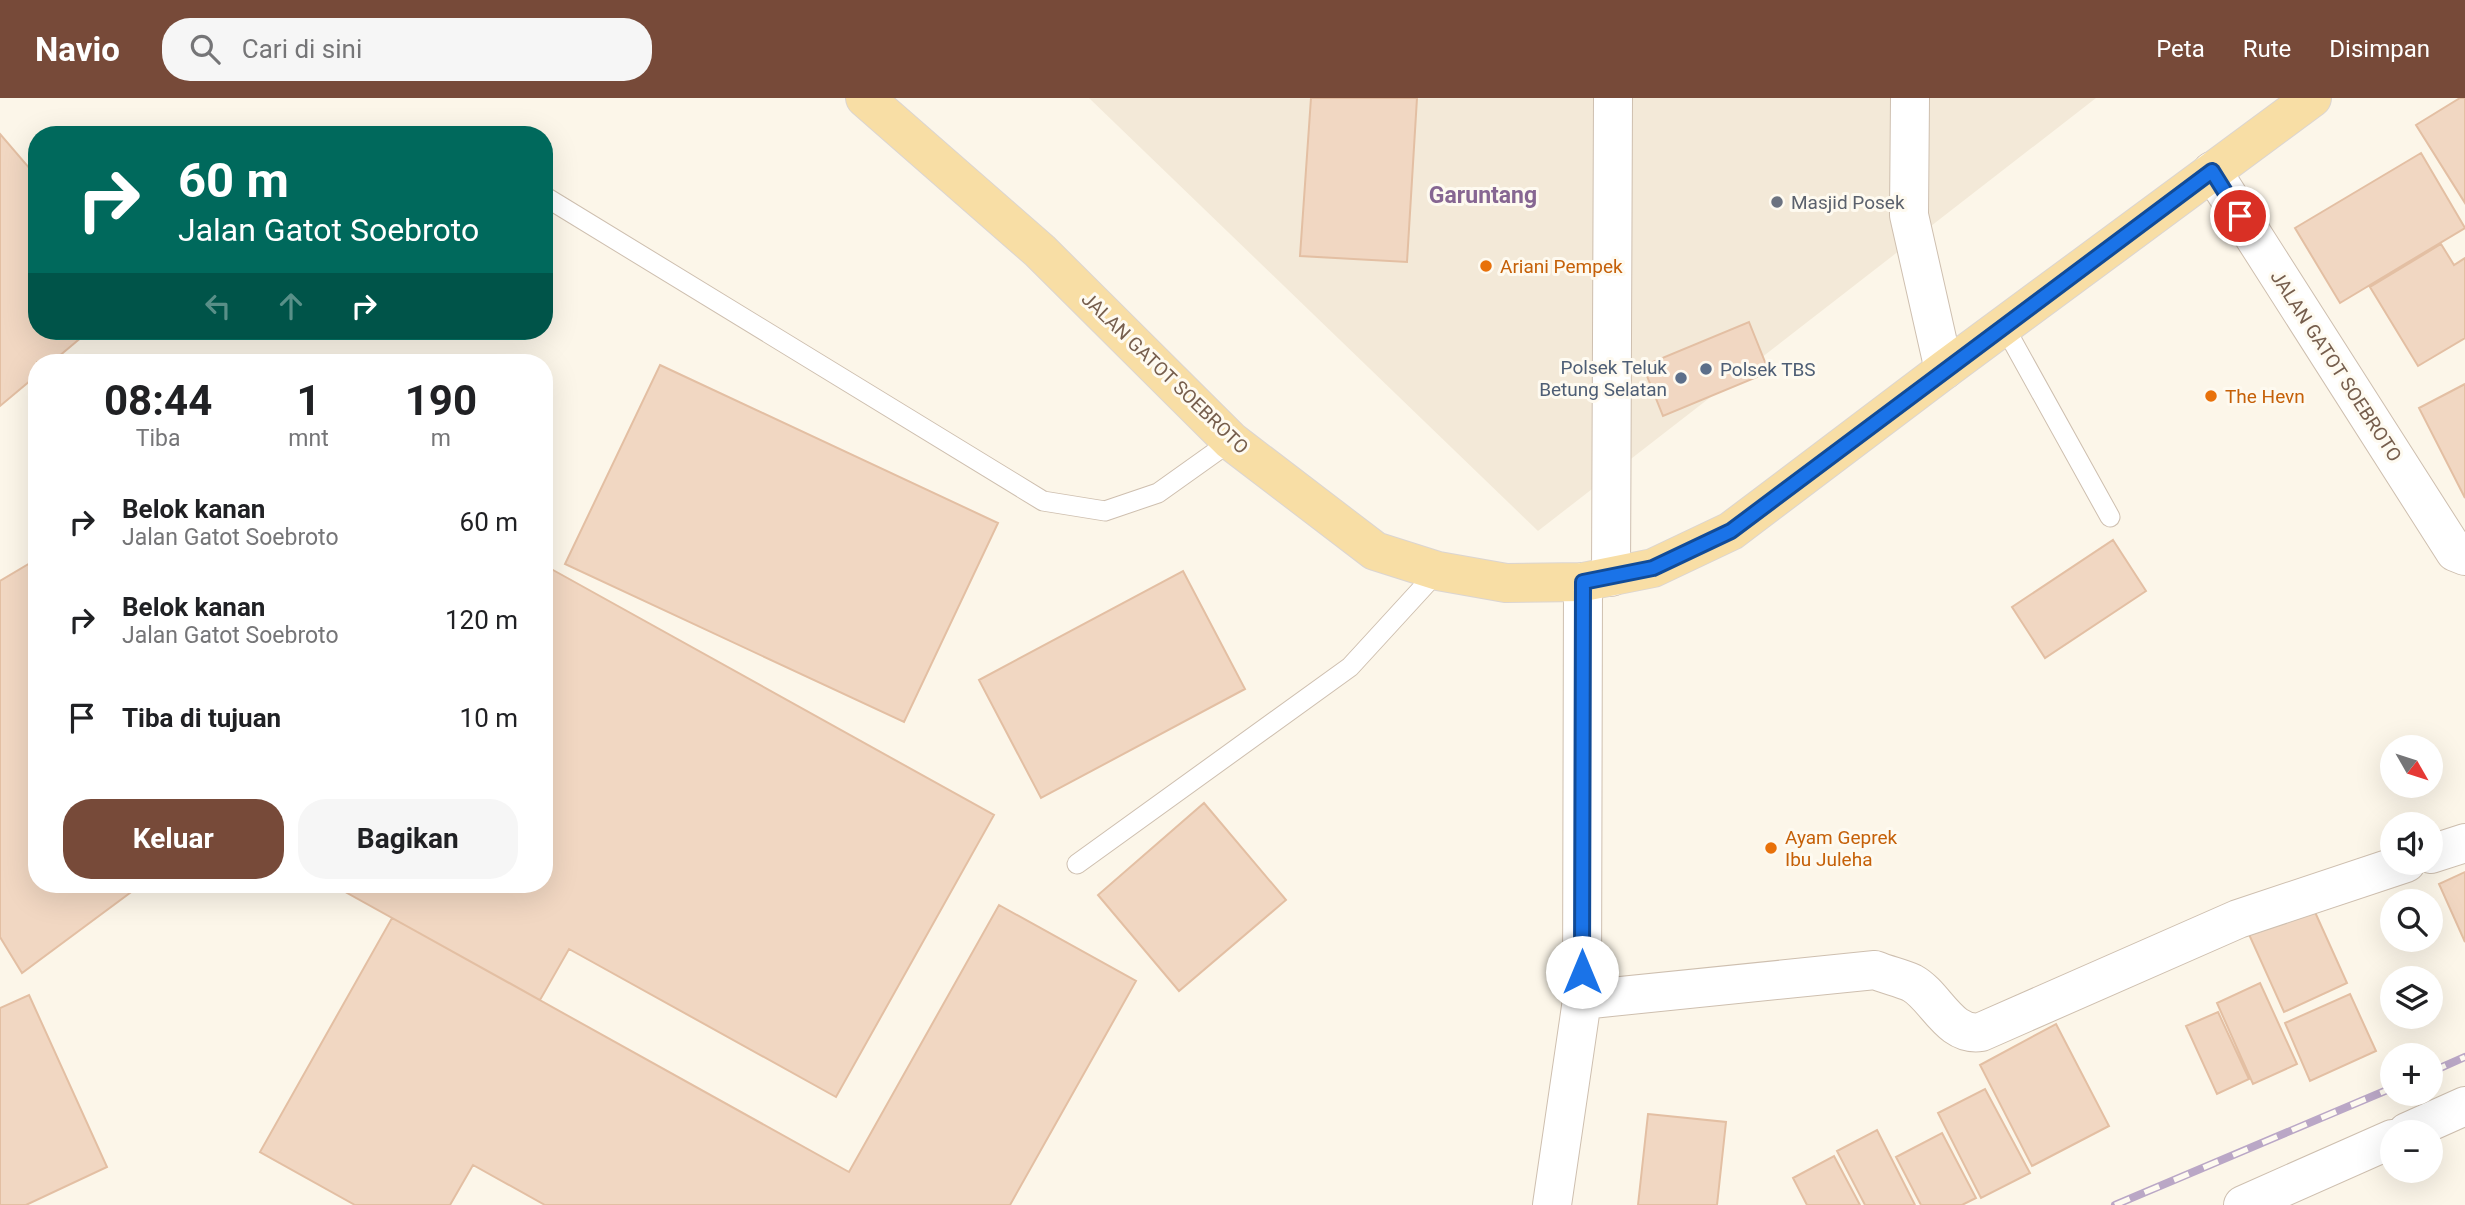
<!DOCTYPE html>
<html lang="id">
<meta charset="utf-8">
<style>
body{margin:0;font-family:Roboto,sans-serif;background:#f6f6f6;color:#202124;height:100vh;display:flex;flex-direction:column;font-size:26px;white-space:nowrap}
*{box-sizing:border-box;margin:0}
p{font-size:23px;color:#757577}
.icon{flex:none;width:38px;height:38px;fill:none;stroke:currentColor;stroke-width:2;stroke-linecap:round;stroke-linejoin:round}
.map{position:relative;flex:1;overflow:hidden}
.panel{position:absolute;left:28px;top:256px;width:525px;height:539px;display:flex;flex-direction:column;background:#fff;border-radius:28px;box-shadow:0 7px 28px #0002}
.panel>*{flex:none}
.banner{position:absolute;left:28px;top:28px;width:525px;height:214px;border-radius:28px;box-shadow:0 7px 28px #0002;background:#00695c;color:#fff;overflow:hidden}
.needle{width:46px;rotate:129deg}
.tools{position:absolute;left:2380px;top:637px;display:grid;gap:14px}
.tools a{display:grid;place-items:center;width:63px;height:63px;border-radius:50%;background:#fff;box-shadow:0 7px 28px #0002;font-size:35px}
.pin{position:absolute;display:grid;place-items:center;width:60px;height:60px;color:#fff;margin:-30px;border:4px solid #fff;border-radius:50%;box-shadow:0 2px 7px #0007}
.me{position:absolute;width:77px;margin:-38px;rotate:0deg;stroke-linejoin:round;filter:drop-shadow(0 0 5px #0008)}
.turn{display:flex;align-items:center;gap:24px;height:147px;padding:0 35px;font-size:32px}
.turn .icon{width:91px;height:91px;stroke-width:2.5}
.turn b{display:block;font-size:49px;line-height:60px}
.lanes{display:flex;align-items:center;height:66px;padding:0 35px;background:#0003;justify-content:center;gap:35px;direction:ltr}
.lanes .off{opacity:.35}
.eta{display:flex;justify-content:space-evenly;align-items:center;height:119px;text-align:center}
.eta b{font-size:42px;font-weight:700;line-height:49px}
.primary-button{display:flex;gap:14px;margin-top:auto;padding:14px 35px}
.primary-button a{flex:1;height:80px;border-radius:28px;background:#774a39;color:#fff;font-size:28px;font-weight:700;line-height:80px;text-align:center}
.primary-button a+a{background:#f6f6f6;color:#202124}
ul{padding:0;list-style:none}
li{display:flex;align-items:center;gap:21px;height:98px;padding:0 35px}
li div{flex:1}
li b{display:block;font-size:26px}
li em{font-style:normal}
header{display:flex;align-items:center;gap:42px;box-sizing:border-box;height:98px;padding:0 35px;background:#774a39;color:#fff}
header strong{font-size:33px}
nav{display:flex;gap:38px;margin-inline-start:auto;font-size:24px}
.search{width:490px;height:63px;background:#f6f6f6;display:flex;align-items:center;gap:18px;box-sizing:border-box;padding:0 24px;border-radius:28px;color:#757577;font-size:26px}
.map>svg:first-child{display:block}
.residential{fill:#f3e9d8}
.building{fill:#f1d7c2;stroke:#e3bfa3;stroke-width:2}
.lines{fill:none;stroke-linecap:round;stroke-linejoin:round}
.service-casing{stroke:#cebfaf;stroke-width:21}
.minor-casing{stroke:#cebfaf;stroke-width:40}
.tertiary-casing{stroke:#cebfaf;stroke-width:40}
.primary-casing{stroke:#dbd5d1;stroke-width:40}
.service{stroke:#fff;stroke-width:19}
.minor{stroke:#fff;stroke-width:38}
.tertiary{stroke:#fff;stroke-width:38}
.primary{stroke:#f8dea5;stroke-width:38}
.rail-casing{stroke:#baa7c6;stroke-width:8}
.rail{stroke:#fefaf0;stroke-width:5;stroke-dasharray:16;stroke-linecap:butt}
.route-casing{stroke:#114b97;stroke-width:18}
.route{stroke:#1a73e8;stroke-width:12}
.worship-dot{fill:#6b7280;stroke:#fefaf0;stroke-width:2.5}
.food-dot{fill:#e8710a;stroke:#fefaf0;stroke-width:2.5}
.service-dot{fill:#5c6f8a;stroke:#fefaf0;stroke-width:2.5}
.labels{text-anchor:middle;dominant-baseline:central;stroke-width:6;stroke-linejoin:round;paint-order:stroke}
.worship-label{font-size:19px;fill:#5b616d;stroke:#fefaf0;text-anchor:start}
.food-label{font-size:19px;fill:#c56008;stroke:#fefaf0;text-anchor:start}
.street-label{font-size:19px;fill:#765e4d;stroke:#fefaf0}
.service-label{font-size:19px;fill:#4e5e75;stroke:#fefaf0;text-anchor:end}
.quarter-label{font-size:23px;font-weight:bold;fill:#866692;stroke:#fefaf0}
</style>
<header>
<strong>Navio</strong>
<div class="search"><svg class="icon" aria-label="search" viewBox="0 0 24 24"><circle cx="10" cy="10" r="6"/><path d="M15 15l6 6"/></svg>Cari di sini</div>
<nav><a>Peta</a><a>Rute</a><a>Disimpan</a></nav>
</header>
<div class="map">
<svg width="2465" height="1107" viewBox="0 0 2465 1107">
<rect width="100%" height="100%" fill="#fcf6e9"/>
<path class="residential" d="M1089 0H2096L1538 433Z"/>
<path class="building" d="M1311 0H1417L1407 164 1300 158Z
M2460 0H2465V105L2416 27Z
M0 36 37 79V233H89L52 264H37V277L0 308Z
M2421 55 2465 130 2340 205 2295 130Z
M2441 146 2454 167 2465 160V240L2418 268 2370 189Z
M1749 224 1769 274 1663 318 1643 268Z
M660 267 998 425 904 624 565 466Z
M2465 286V400L2419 310Z
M2113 442 2146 493 2045 560 2012 509Z
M37 461V786H142L22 875 0 839V483Z
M544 467 994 717 836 999 569 851 540 902 331 786H544Z
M1183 473 1245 591 1041 700 979 582Z
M1204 705 1286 802 1179 893 1098 797Z
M2465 774V844L2439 786Z
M2310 803 2347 885 2284 914 2247 832Z
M999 807 1136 883 1010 1107H545L473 1067 450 1107H355L260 1054 392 820 849 1074Z
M2260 885 2297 966 2253 986 2217 905Z
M2350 896 2376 953 2310 983 2285 925Z
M29 897 107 1069 26 1107H0V910Z
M2218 914 2249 981 2217 996 2186 928Z
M2056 926 2109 1028 2032 1068 1980 967Z
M1985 991 2030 1075 1981 1100 1938 1015Z
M1648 1016 1726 1024 1717 1107H1638Z
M1877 1032 1915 1107H1865L1837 1053Z
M1942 1035 1976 1100 1962 1107H1921L1896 1059Z
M1834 1058 1860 1107H1807L1793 1080Z"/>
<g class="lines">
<defs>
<path id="service" d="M544 98 1043 403 1105 413 1158 395 1231 343
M2004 228 2110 419
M1077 766 1350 569 1438 473"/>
<path id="minor" d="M1910 0 1909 117 1944 272
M2212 73 2455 454 2465 458
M1611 479 1613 0
M2431 756 2465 745
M1582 902 1875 872C1887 877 1901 880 1912 885 1936 898 1949 939 1981 934L2238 821 2406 765
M1552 1107 1582 902 1583 484"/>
<path id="tertiary" d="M2407 1034 2465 1008
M2243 1107 2392 1041"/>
<path id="primary" d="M865 0 1040 153 1231 343 1375 453 1438 473 1506 485 1583 484 1653 470 1731 433 1944 272 2312 0"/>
</defs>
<use href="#service" class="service-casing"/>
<use href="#minor" class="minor-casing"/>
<use href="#tertiary" class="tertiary-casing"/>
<use href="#primary" class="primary-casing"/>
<use href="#service" class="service"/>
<use href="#minor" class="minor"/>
<use href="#tertiary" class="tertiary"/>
<use href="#primary" class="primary"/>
<defs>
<path id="rail" d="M2431 974 2465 959
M2115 1107 2392 990"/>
</defs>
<use href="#rail" class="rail-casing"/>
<use href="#rail" class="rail"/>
</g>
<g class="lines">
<defs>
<path id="route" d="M1582 874 1583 484 1653 470 1731 433 2212 73 2240 118"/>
</defs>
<use href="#route" class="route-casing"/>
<use href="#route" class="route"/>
</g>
<circle class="worship-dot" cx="1777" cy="104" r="7"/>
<g class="food-dot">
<circle cx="1486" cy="168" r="7"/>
<circle cx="2211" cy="298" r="7"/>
<circle cx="1771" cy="750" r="7"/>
</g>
<g class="service-dot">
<circle cx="1706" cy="271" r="7"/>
<circle cx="1681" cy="280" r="7"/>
</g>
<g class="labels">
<g class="worship-label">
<text x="1791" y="104">Masjid Posek</text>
</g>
<g class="food-label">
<text x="1500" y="168">Ariani Pempek</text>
<text x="2225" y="298">The Hevn</text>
<text x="1785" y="739">Ayam Geprek<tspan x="1785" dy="22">Ibu Juleha</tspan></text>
</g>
<g class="street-label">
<text transform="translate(2336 268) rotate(57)">JALAN GATOT SOEBROTO</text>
<text transform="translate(1165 275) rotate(44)">JALAN GATOT SOEBROTO</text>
</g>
<g class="service-label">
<text x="1667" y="269">Polsek Teluk<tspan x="1667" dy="22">Betung Selatan</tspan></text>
<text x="1720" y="271" text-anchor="start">Polsek TBS</text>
</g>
<g class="quarter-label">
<text x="1483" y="97">Garuntang</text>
</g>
</g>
</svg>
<div class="tools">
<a><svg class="needle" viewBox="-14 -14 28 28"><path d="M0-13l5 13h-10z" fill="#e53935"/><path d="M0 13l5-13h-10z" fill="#757577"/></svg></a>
<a><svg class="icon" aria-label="sound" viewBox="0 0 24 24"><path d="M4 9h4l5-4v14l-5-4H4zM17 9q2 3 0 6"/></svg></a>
<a><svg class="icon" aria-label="search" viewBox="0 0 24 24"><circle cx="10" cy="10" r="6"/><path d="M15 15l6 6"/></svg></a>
<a><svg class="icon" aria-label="layers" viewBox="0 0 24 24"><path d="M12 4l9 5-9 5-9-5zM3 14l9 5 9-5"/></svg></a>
<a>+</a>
<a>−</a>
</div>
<div class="pin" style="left:2240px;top:118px;background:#d93025"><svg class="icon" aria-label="arrive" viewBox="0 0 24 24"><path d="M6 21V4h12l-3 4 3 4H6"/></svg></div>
<svg class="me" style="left:1582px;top:874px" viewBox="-20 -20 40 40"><circle r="19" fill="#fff"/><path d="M0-13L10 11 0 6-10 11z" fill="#1a73e8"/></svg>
<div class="banner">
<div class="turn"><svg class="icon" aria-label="right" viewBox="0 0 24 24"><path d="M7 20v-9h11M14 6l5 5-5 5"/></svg><div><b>60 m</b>Jalan Gatot Soebroto</div></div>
<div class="lanes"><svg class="icon off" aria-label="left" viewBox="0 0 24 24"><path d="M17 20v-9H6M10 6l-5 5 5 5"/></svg><svg class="icon off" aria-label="ahead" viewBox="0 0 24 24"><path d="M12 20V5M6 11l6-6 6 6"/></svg><svg class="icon" aria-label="right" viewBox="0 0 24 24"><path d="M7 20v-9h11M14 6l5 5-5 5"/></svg></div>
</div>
<section class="panel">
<div class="eta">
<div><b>08:44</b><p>Tiba</p></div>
<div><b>1</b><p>mnt</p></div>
<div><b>190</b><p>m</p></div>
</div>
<ul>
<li><svg class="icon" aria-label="right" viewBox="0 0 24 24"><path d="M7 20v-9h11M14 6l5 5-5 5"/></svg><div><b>Belok kanan</b><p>Jalan Gatot Soebroto</p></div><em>60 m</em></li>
<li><svg class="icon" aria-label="right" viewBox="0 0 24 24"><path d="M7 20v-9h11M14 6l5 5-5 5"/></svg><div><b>Belok kanan</b><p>Jalan Gatot Soebroto</p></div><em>120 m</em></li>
<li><svg class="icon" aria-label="arrive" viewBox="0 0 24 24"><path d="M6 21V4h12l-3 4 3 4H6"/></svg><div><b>Tiba di tujuan</b></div><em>10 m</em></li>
</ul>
<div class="primary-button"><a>Keluar</a><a>Bagikan</a></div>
</section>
</div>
